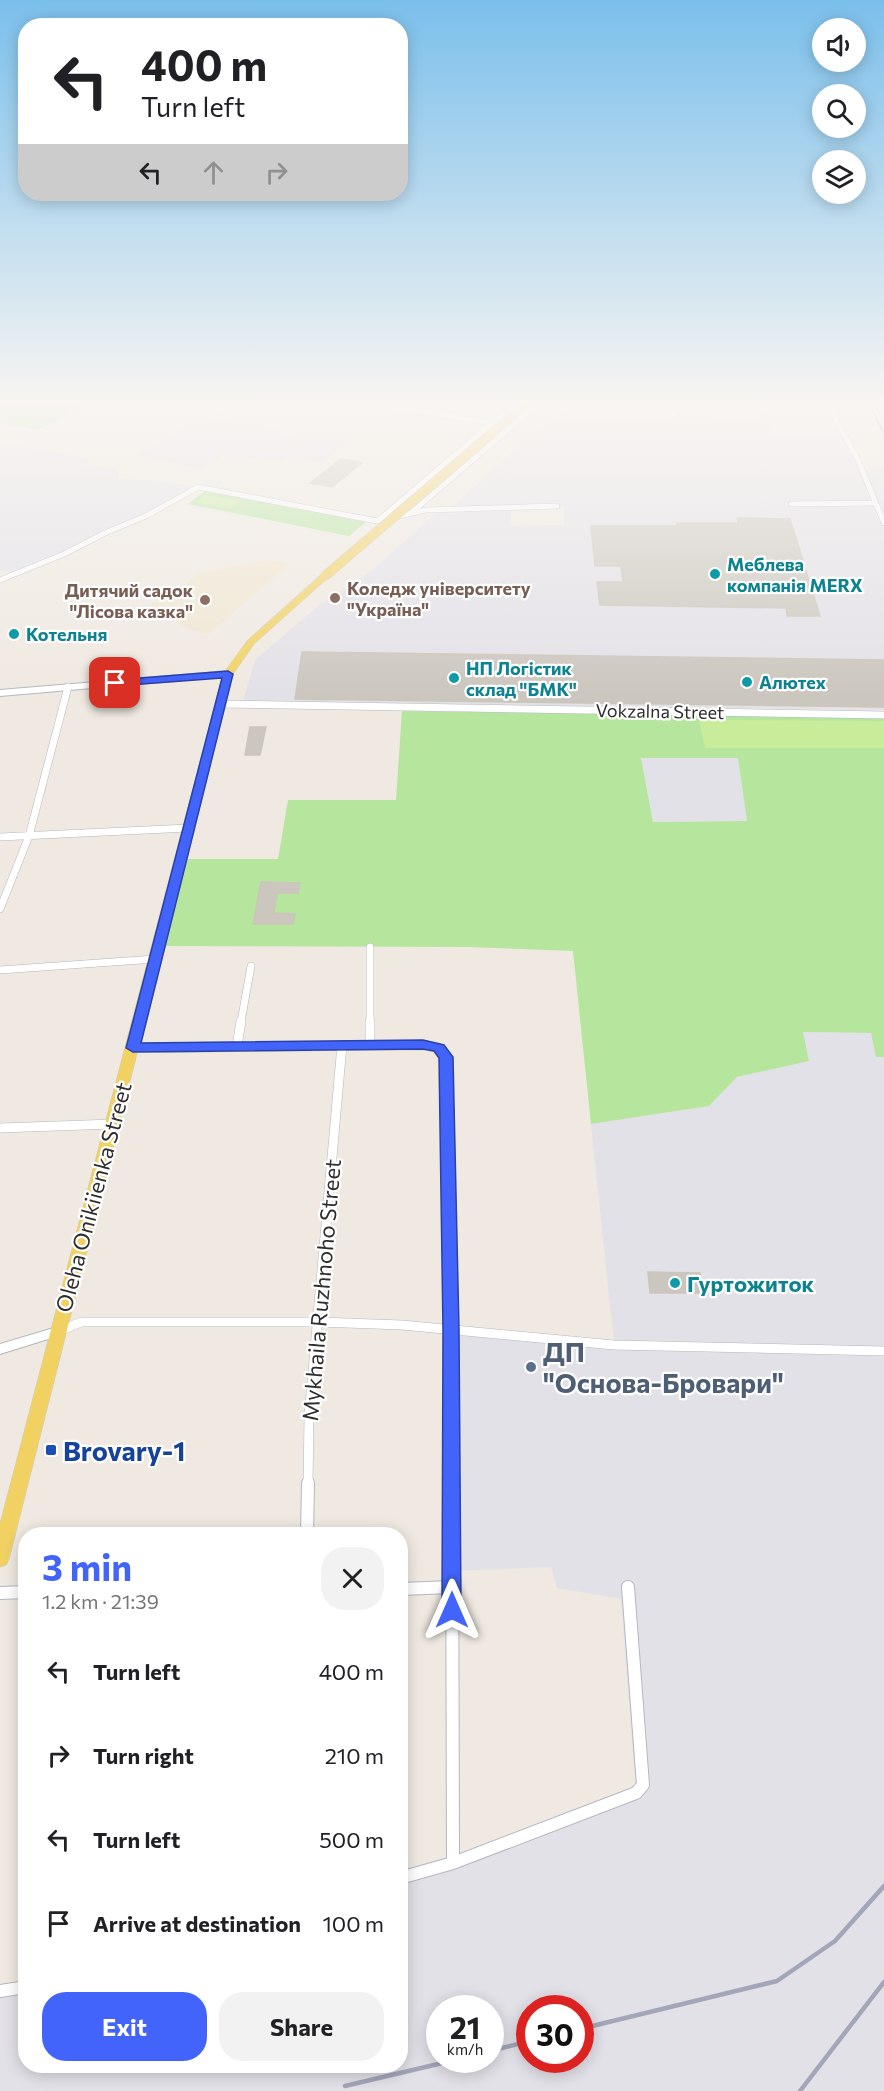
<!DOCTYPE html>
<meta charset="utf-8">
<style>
body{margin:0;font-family:Commissioner,sans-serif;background:#f2f2f2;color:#202124;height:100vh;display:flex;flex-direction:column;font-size:22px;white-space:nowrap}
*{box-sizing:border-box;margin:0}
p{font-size:20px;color:#757577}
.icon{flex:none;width:33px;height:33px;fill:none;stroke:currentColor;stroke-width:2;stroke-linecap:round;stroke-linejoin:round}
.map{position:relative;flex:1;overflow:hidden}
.details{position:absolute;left:18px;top:1527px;width:390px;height:546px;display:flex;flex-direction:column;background:#fff;border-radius:24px;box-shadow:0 3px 15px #0003}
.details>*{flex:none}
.banner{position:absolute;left:18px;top:18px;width:390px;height:183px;border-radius:24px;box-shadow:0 3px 15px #0003;background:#fff;color:#202124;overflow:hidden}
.controls{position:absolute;left:812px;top:18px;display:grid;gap:12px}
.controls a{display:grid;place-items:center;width:54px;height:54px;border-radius:50%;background:#fff;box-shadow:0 3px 15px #0003;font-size:30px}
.speed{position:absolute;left:426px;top:1995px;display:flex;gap:12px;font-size:30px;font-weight:700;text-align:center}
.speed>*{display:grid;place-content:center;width:78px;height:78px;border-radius:50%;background:#fff;box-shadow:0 3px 15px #0003;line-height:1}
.speed small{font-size:15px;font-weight:400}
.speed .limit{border:9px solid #d22;background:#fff;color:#111}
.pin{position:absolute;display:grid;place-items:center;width:51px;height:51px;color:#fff;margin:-26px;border-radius:12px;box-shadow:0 3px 9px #0006}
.me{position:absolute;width:66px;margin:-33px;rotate:0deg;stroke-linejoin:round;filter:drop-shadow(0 0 4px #0008)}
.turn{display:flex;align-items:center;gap:21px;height:126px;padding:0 24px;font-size:27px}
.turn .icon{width:78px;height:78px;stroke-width:2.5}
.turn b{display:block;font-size:42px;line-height:51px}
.lanes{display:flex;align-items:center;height:57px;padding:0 24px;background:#0003;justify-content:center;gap:30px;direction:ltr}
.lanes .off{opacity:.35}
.round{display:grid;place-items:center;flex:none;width:63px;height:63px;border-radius:24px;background:#f2f2f2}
.overview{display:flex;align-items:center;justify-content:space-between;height:102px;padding:0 24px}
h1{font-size:36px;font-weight:700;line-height:45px;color:#4264fb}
.cta{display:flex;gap:12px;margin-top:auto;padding:12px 24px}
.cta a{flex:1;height:69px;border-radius:24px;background:#4264fb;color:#fff;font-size:24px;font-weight:700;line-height:69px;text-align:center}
.cta a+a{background:#f2f2f2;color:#202124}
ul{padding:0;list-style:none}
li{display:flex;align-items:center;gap:18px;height:84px;padding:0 24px}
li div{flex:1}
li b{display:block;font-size:22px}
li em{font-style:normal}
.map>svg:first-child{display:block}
.industrial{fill:#e3e1e8;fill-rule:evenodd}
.education{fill:#f0e6d1}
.green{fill:#b6e59e;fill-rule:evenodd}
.pitch{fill:#c9ec9a}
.building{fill:#cbc7bf;stroke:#cbc5ba;stroke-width:1.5}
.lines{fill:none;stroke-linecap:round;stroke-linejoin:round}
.minor-far3-casing{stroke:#b4b7c1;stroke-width:6}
.minor-far2-casing{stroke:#b4b7c1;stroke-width:8}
.minor-far1-casing{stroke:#b4b7c1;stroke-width:10}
.minor-casing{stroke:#b4b7c1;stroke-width:14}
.tertiary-casing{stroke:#b4b7c1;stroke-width:2}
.secondary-casing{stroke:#b4b7c1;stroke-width:2}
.primary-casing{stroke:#c9c9c9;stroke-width:1}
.minor-far3{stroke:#fff;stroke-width:5}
.minor-far2{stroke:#fff;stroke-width:7}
.minor-far1{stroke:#fff;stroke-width:9}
.minor{stroke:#fff;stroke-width:12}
.tertiary{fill:#fff;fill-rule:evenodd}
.secondary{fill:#fff;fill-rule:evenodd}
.primary{fill:#f2d163;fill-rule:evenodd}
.rail-far1{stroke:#a3a6b8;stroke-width:2}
.rail{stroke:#a3a6b8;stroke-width:4.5}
.primary-bridge-casing{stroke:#c9c9c9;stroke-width:10;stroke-linecap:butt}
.primary-bridge{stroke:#f2d163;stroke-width:9}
.route{fill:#4264fb;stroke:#2b41a3;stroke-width:1.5}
.culture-dot{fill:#0f9aa8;stroke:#fff;stroke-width:2}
.education-dot{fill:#8d6e63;stroke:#fff;stroke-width:2}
.service-dot{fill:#5c6f8a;stroke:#fff;stroke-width:2}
.transit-dot{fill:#1a4fb4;stroke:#fff;stroke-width:2}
.labels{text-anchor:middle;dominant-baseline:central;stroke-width:4.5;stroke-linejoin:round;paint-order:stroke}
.far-culture-label{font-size:18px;font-weight:bold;fill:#0d838f;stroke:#fff;text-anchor:start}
.far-education-label{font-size:18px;font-weight:bold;fill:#785e54;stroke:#fff;text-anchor:start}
.far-street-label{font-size:18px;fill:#2e2e2e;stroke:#fff}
.street-label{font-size:22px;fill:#2e2e2e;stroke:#fff}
.culture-label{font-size:22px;font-weight:bold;fill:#0d838f;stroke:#fff;text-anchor:start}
.near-service-label{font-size:27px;font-weight:bold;fill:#4e5e75;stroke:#fff;text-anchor:start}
.near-transit-label{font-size:27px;font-weight:bold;fill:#164399;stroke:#fff;text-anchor:start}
</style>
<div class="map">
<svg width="884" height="2091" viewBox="0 0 884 2091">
<rect width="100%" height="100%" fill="#efe9e1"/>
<path class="industrial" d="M709 401H769L773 434 842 432 860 470H884V710L243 701 255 660 316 608 374 569 436 513 511 509V526L564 525V506L452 507 555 413 709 417Z
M214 411 307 438 325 435 348 442 339 447 322 464 292 456 282 462 225 454 198 469 135 454Z
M0 442 91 459 87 465 118 469V479L153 480 198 487 167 504 64 554 15 573 0 571Z
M641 757 738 758 747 821 653 822Z
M802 1032 872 1033 876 1056 884 1057V2091H0V1991L25 1987 26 2066H400L401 1878 636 1792 621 1599 557 1588 551 1567 452 1571 451 1330 614 1344 591 1124 709 1106 737 1077 809 1061ZM440 2008H490V2060H440ZM530 2008H580V2060H530Z"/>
<path class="education" d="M270 560 290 564 208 634 190 630 149 605 174 594 198 573Z"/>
<path class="green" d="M0 401H92L38 430 0 423Z
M205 491 366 522 349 536 188 504Z
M402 711 884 718V1057H876L871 1033 803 1032 809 1061 737 1077 709 1106 591 1124 573 951 469 947 158 946 180 859H278L288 800H396ZM641 758H738L747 821 653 822Z"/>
<path class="pitch" d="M205 495 241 501 231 509 195 502Z
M699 720 884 721V748H705Z"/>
<path class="building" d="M341 459 362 463 332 487 310 483Z
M737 518 790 519 820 616H787L786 608 600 605 597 582H623L621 566H595L591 526H677V523H738Z
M302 652 884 660V707L295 699Z
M250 727H266L260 755H245Z
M261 882 300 883 298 893H277L274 913 295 914 293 924H253Z
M648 1272 700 1273 702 1293H650Z"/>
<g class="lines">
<defs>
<path id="minor-far3" d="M360 401 490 423
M826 401 858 460 884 523
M674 414 678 401
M441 415 456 401
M791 504 874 503
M411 513 541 401
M380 519 518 401
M0 580 64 554 107 532 146 516 198 487 377 521 426 510 557 506"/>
<path id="minor-far2" d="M220 704 884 715
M0 837 188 828
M0 909 29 836 68 687
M370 947V1022
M0 970 155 959
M241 1022 251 966"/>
<path id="minor-far1" d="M370 1021V1045
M237 1046 241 1021
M133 1048 423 1045 439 1048 446 1057 452 1485
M0 1128 113 1124
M57 1332 81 1322H319L402 1325 614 1345 884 1351
M308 1485 309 1416 342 1045"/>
<path id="minor" d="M452 1483 453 1863
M307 1534 308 1483
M400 1589 452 1587
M0 1593 26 1592
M400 1878 453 1863 636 1793 643 1785 628 1587
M0 1991 26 1987"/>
<path id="tertiary" d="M57 1327 61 1329 63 1332 61 1335 0 1354V1344Z"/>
<path id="secondary" d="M228 671 233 674 231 676 0 696V690Z"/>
<path id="primary" d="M526 401H535L500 431H494V427Z
M322 574 330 576 254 644 233 674 9 1559 6 1565 0 1567V1524L223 674 248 640Z"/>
</defs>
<use href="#minor-far3" class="minor-far3-casing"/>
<use href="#minor-far2" class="minor-far2-casing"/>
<use href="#minor-far1" class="minor-far1-casing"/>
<use href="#minor" class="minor-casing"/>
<use href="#tertiary" class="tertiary-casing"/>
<use href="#secondary" class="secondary-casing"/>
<use href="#primary" class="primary-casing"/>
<use href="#minor-far3" class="minor-far3"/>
<use href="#minor-far2" class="minor-far2"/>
<use href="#minor-far1" class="minor-far1"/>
<use href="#minor" class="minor"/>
<use href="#tertiary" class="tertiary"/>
<use href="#secondary" class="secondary"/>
<use href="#primary" class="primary"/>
<path class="rail-far1" d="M867 401 884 433"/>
<path class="rail" d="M580 2029 777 1981 835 1941 884 1886
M490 2051 530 2041
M345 2086 455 2060
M800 2091 884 1982"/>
<defs>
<path id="primary-bridge" d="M325 576 497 429"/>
</defs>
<use href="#primary-bridge" class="primary-bridge-casing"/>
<use href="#primary-bridge" class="primary-bridge"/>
</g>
<linearGradient id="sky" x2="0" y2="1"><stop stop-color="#7abfeb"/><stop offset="0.58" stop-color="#f8f5f2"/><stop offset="1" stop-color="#f8f5f2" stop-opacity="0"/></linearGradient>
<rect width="884" height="694" fill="url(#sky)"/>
<path class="route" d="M228 671 233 674 141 1043 423 1040 444 1045 453 1057 459 1330 461 1610 458 1616 452 1619 445 1616 442 1610 443 1330 439 1058 434 1051 423 1049 133 1052 126 1048 222 678 115 686 110 683 115 680Z"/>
<g class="culture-dot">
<circle cx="715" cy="574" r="6"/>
<circle cx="14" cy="634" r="6"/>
<circle cx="454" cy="678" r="6"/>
<circle cx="747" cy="682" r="6"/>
<circle cx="675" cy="1283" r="6"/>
</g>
<g class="education-dot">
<circle cx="335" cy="598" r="6"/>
<circle cx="205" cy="600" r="6"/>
</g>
<circle class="service-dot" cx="531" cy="1367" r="6"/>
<rect class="transit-dot" x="45" y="1444" width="12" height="12" rx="3"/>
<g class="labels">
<g class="far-culture-label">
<text x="727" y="564">Меблева<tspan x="727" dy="21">компанія MERX</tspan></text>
<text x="26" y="634">Котельня</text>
<text x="466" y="668">НП Логістик<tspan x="466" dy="21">склад "БМК"</tspan></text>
<text x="759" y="682">Алютех</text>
</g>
<g class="far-education-label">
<text x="347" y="588">Коледж університету<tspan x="347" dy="21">"Україна"</tspan></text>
<text x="193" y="590" text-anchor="end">Дитячий садок<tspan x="193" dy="21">"Лісова казка"</tspan></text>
</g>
<g class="far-street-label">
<text transform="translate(660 711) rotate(1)">Vokzalna Street</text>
</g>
<g class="street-label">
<text transform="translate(93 1197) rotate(-75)">Oleha Onikiienka Street</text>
<text transform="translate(321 1290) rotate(-85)">Mykhaila Ruzhnoho Street</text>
</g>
<g class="culture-label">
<text x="687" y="1283">Гуртожиток</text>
</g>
<g class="near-service-label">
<text x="543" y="1351">ДП<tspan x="543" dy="31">"Основа-Бровари"</tspan></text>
</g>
<g class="near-transit-label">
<text x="63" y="1450">Brovary-1</text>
</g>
</g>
</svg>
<div class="controls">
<a><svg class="icon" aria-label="sound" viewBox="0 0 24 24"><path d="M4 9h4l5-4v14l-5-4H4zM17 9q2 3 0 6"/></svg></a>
<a><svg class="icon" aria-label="search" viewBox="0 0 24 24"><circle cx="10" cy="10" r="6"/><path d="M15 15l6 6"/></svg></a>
<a><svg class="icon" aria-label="layers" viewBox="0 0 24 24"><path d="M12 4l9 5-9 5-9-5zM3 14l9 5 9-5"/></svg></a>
</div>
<div class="speed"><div>21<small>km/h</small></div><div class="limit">30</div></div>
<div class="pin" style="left:115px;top:683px;background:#d93025"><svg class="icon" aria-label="arrive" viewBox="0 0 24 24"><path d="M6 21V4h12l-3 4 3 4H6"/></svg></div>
<svg class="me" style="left:452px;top:1610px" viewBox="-20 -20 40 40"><path d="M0-17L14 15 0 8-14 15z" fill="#4264fb" stroke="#fff" stroke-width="4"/></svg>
<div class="banner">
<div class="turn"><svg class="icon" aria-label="left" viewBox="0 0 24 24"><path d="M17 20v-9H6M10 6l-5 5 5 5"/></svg><div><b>400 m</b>Turn left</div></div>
<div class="lanes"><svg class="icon" aria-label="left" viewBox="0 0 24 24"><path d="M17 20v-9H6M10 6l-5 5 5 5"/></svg><svg class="icon off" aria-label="ahead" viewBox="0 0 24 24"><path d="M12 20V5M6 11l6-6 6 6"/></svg><svg class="icon off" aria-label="right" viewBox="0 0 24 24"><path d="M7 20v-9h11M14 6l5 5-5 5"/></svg></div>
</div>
<section class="details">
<div class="overview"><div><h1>3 min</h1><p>1.2 km · 21:39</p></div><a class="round"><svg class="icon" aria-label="close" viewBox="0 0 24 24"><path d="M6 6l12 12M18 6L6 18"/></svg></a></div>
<ul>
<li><svg class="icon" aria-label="left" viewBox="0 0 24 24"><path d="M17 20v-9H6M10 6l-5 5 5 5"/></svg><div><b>Turn left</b></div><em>400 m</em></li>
<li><svg class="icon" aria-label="right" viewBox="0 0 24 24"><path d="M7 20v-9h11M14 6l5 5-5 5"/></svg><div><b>Turn right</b></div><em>210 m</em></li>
<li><svg class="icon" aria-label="left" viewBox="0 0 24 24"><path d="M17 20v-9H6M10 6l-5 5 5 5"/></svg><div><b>Turn left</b></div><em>500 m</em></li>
<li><svg class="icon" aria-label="arrive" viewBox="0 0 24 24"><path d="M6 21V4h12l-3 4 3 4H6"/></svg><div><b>Arrive at destination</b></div><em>100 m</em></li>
</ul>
<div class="cta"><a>Exit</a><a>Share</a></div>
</section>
</div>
